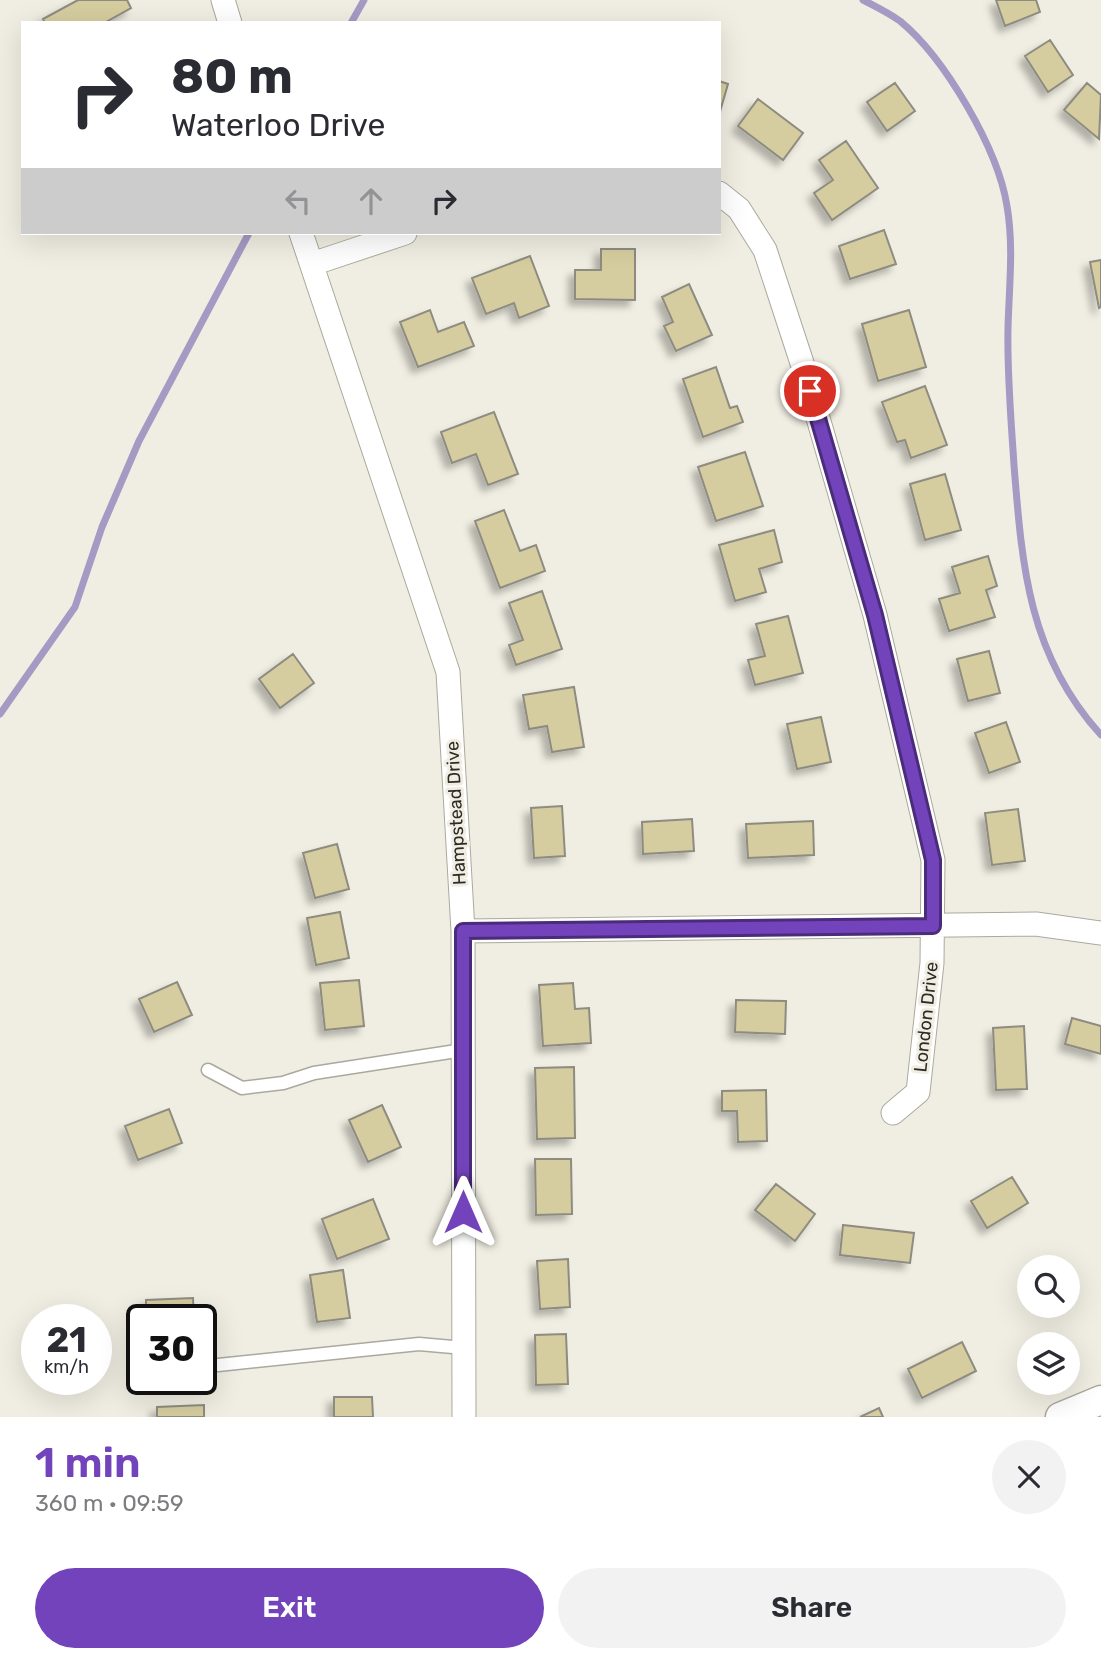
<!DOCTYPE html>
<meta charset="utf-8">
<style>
body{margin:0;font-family:Rubik,sans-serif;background:#f2f2f3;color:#2b2b33;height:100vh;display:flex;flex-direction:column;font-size:26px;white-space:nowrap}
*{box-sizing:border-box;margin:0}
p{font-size:23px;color:#7c7c81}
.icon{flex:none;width:38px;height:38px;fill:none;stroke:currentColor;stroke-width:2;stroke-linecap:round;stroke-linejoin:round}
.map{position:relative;height:1417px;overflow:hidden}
.side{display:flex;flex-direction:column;background:#fff;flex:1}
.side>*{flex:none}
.guide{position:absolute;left:21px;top:21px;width:700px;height:214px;border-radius:0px;box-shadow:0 7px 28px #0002;background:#fff;color:#2b2b33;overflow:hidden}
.controls{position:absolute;left:1017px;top:1255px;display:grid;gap:14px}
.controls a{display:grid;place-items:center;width:63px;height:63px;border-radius:50%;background:#fff;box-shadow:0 7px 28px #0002;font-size:35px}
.speed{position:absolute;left:21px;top:1304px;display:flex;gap:14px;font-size:35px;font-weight:700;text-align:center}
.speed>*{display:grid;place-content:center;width:91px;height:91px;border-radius:50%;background:#fff;box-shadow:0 7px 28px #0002;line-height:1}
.speed small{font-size:18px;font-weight:400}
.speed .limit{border:4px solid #111;border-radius:10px;background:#fff;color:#111}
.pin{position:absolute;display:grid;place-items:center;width:60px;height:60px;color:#fff;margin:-30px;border:4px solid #fff;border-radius:50%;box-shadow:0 2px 7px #0007}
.me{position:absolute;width:77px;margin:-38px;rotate:0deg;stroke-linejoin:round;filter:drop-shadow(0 0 5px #0008)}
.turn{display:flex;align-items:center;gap:24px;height:147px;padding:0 35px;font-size:32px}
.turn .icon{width:91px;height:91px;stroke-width:2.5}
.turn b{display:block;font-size:49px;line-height:60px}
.lanes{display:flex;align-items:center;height:66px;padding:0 35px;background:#0003;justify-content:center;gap:35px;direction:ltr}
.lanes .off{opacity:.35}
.round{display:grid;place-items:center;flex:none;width:74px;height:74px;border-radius:37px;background:#f2f2f3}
.overview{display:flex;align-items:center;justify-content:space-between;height:119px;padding:0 35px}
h1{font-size:42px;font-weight:600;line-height:52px;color:#7343bb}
.action{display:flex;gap:14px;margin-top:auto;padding:14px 35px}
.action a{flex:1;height:80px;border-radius:42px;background:#7343bb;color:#fff;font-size:28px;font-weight:600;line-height:80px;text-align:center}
.action a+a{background:#f2f2f3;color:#2b2b33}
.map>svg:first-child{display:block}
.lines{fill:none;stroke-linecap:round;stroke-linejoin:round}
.stream{stroke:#a59ac4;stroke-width:7}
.building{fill:#d5cd9f;stroke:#8e8c81;stroke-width:2;filter:url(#shadow)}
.service-casing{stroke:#aba99d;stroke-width:15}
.minor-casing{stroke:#aba99d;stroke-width:25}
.tertiary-casing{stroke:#aba99d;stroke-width:31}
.service{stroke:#fff;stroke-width:12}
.minor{stroke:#fff;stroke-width:23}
.tertiary{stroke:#fff;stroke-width:28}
.route-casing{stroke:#4b2c7a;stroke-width:18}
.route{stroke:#7343bb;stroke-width:12}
.labels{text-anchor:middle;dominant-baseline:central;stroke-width:6;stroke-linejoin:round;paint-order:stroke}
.street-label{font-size:18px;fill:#2c2b26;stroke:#f0eee2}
</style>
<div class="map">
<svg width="1101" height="1417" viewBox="0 0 1101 1417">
<defs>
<filter id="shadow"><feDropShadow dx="-6" dy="6" stdDeviation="3.5" flood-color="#0004"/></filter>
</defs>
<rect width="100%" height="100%" fill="#f0eee2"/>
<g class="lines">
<path class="stream" d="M863 0C875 6 889 13 900 21 945 58 998 149 1007 206 1014 247 1009 287 1008 328 1007 374 1011 419 1014 465 1022 567 1029 656 1101 735
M351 23 364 0
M0 714 75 607 102 527 139 441 249 233"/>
</g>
<path class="building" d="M78 0H127L131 8 104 23H45L43 19Z
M996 0H1036L1040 12 1005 26Z
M1050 40 1073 75 1048 92 1025 56Z
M719 81 728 84 719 115Z
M895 83 915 111 887 131 867 102Z
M1087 83 1101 95 1099 139 1064 110Z
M758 99 803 133 783 160 738 126Z
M846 141 878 188 832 220 814 193 833 180 819 160Z
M884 230 896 264 850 279 839 246Z
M601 249H635V300L575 299V270H601Z
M530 256 549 306 519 318 514 303 486 314 472 278Z
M1101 260V307L1099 308 1090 262Z
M689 284 712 335 676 351 664 326 673 322 662 297Z
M430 310 438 332 464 322 474 346 418 367 400 322Z
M909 310 926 367 878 381 862 324Z
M716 367 730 408 737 406 743 422 703 437 683 379Z
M925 386 947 445 911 458 905 440 897 442 882 402Z
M494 412 518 474 488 485 476 454 452 463 441 432Z
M745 452 763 506 716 521 698 467Z
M945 474 961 530 925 540 910 484Z
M504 510 520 551 536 545 545 571 500 588 475 521Z
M774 530 782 562 759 569 766 592 735 601 719 545Z
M988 556 997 586 986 590 995 617 949 631 939 599 960 593 952 567Z
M542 591 562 649 516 665 509 645 523 640 509 603Z
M788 616 803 673 755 685 748 660 765 656 756 624Z
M989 651 1000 693 968 701 957 659Z
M293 654 314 683 280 708 259 679Z
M574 687 584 747 552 752 547 726 529 729 523 695Z
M821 717 831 762 797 769 787 724Z
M1006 722 1020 762 989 773 975 733Z
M562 806 565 856 534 858 531 808Z
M1018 809 1025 861 992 865 985 813Z
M692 819 694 851 643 854 642 822Z
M813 821 814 855 748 858 746 824Z
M337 844 349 889 315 898 303 853Z
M340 912 349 958 316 965 307 918Z
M359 980 364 1026 325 1030 320 983Z
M177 982 192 1015 154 1032 139 999Z
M573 983 575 1009 589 1008 591 1043 543 1046 539 985Z
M736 1000 786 1001 785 1034 735 1032Z
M1072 1018 1101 1026V1054L1065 1044Z
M1024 1026 1027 1089 996 1090 993 1028Z
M574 1067 575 1138 537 1139 535 1068Z
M766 1090 767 1141 738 1142 737 1111H722V1091Z
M382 1105 401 1147 368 1162 349 1120Z
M169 1109 182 1143 138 1160 125 1126Z
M535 1159H571L572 1214 536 1215Z
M1012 1177 1028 1203 987 1228 971 1201Z
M776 1184 815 1214 795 1241 755 1210Z
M373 1199 389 1239 337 1259 322 1219Z
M843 1225 914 1233 910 1263 840 1255Z
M568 1259 570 1307 540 1309 537 1261Z
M343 1270 350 1318 317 1322 310 1275Z
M193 1298 194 1320H146V1300Z
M566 1334 568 1384 536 1385 535 1335Z
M962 1342 976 1371 922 1398 908 1369Z
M334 1397H372L373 1417H334Z
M204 1405V1417H157V1407Z
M879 1408 883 1417H860Z"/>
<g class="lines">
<defs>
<path id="service" d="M208 1070 242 1088 283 1083 314 1073 463 1050
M218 1365 419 1344 464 1348"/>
<path id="minor" d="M223 0 230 23
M719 193 739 209 765 250 803 366 875 615 933 860 932 963 918 1092 893 1113
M301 233 448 672 463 931 464 1417
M312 264 405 233
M463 931 1036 924 1101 933"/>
<path id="tertiary" d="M1060 1417 1101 1400"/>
</defs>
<use href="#service" class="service-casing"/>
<use href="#minor" class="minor-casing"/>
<use href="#tertiary" class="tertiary-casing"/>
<use href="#service" class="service"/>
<use href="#minor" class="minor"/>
<use href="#tertiary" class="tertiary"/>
</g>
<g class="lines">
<defs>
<path id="route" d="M463 1212V931L933 926V860L875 615 810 391"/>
</defs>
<use href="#route" class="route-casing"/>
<use href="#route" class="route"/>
</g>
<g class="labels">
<g class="street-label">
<text transform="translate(456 813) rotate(-93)">Hampstead Drive</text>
<text transform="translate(926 1017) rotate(-84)">London Drive</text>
</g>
</g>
</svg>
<div class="controls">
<a><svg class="icon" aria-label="search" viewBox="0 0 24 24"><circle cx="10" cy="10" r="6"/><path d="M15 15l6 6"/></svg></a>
<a><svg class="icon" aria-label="layers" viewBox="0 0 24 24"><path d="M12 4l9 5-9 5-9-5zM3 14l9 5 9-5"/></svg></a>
</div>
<div class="speed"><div>21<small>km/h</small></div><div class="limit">30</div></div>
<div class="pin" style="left:810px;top:391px;background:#d93025"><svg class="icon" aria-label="arrive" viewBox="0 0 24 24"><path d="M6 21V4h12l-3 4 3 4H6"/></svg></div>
<svg class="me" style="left:463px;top:1212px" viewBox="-20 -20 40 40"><path d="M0-17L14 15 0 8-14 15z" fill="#7343bb" stroke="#fff" stroke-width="4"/></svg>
<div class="guide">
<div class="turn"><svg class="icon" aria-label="right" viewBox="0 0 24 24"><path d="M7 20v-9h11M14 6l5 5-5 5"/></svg><div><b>80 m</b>Waterloo Drive</div></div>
<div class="lanes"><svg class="icon off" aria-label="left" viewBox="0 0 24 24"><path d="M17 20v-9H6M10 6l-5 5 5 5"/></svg><svg class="icon off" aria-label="ahead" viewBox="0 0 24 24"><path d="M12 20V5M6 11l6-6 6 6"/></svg><svg class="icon" aria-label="right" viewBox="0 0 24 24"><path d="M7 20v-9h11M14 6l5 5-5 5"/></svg></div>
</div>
</div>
<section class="side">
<div class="overview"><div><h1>1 min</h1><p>360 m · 09:59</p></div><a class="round"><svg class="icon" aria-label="close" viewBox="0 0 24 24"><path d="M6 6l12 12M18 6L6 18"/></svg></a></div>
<div class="action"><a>Exit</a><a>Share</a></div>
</section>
